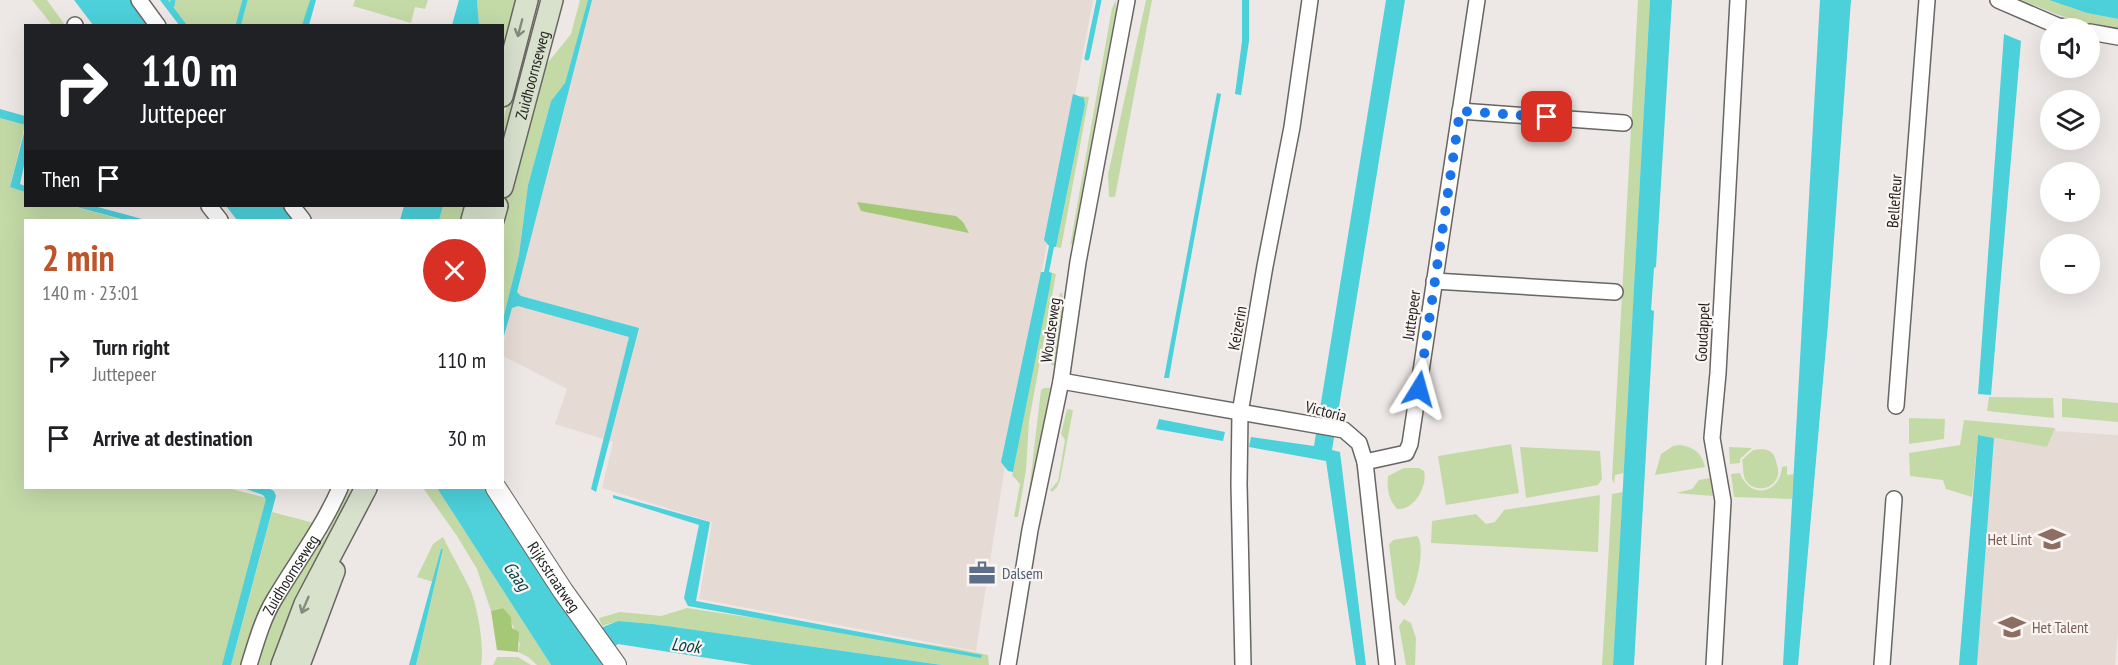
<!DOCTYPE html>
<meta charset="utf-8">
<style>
body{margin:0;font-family:"PT Sans Narrow",sans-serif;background:#f2f2f2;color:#202124;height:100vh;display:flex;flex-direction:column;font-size:22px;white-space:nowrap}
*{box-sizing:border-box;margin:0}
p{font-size:20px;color:#757577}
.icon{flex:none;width:33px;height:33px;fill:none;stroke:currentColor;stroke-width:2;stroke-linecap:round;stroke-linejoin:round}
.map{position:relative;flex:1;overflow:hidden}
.side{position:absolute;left:24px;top:219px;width:480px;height:270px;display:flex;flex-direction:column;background:#fff;border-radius:0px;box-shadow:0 6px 24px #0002}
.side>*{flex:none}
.banner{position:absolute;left:24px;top:24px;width:480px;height:183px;border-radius:0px;box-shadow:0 6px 24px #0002;background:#202124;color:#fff;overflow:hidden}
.controls{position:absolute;left:2040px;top:18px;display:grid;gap:12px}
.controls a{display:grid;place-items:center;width:60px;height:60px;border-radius:50%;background:#fff;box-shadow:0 6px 24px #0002;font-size:30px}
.pin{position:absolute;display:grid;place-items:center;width:51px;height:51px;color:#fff;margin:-26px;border-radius:12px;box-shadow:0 3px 9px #0006}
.me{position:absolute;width:66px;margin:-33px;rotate:8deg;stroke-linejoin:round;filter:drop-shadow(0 0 4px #0008)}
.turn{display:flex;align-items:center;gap:21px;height:126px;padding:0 18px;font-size:27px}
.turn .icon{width:78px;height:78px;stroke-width:2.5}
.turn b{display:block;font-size:42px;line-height:51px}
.then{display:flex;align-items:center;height:57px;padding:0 18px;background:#0003;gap:12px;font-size:22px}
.round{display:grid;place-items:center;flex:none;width:63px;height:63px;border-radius:32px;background:#f2f2f2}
.head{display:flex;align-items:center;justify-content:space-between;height:102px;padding:0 18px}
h1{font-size:36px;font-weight:700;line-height:45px;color:#bc552a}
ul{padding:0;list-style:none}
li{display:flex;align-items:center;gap:18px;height:78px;padding:0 18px}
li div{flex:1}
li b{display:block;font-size:22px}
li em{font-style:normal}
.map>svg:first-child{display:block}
.built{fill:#e6dbd4}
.green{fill:#c3daa7}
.forest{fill:#a5c877}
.water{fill:#4cd0da}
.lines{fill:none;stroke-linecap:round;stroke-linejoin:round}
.stream{stroke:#4cd0da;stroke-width:5}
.minor-casing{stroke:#696563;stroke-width:18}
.tertiary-casing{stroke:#696563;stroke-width:22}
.secondary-casing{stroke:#696563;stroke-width:24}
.minor{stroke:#fff;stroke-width:15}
.tertiary{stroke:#fff;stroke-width:20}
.secondary{stroke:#d7e1cc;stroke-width:21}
.oneway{stroke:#858a7e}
.route{stroke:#1a73e8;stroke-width:10;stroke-dasharray:0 18}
.labels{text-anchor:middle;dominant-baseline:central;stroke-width:4.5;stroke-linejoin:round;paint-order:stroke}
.street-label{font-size:16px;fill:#201f1e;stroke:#faf5f3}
.education-label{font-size:16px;fill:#785e54;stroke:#faf5f3;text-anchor:end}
.service-label{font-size:16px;fill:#4e5e75;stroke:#faf5f3;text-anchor:start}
.water-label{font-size:18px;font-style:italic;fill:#064448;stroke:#faf5f3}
</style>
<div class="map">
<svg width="2118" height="665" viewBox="0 0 2118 665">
<rect width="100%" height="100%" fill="#ede8e5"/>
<path class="built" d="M587 0H1093L1004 472 976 651 699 599 712 522 602 488 613 442 555 424 567 389 503 356V345L555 110Z
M2055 428 2056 431 2118 435V632L2115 665H1977L1994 438 2047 447Z"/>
<path class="green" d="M32 0H47L65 25H52Z
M168 0H310L302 26 187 25Z
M355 0H428L425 9 415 7 411 23 353 6Z
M477 0H522L503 77 502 26 479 25Z
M580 0H588L565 83 551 101 528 185 519 255 503 319 502 220H499L536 84 546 65 571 34Z
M1116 0V10L1073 242 1070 246 1112 8Z
M1146 0H1152L1115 197H1109L1108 175Z
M1638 0H1650L1624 473 1615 475 1614 484 1612 479Z
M2021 0H2049L2087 13 2118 19V28C2083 26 2053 13 2021 0Z
M1080 96 1089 97 1061 248 1056 247 1085 105 1084 99Z
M508 98 521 101 503 172V123Z
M0 118 25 125 10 187 25 192 26 206H72L123 220H26V488H228L270 499 225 665H0Z
M443 206H470L466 220H439Z
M1052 273 1056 274 1029 421 1026 470 1018 517H1014L1020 484 1012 475 1013 472Z
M1060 293H1062L1065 308 1054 365 1053 366 1047 359Z
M1044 388H1050L1029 508H1027L1041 390Z
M1989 397 2053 398 2054 418 1987 411Z
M2062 398 2118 403V422L2062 417Z
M1067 409 1073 410 1060 480 1057 487 1052 492 1050 490 1058 481 1065 440 1061 434Z
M1909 418 1945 419 1944 439 1909 444Z
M1964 420 2055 428 2047 447 1978 435 1972 497 1946 489 1943 480 1910 476 1909 453 1960 445Z
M1511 444 1519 493 1446 505 1438 456Z
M1680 445C1694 447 1702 453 1705 467L1655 475 1661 454 1673 446Z
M1520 447 1600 451 1602 479 1598 485 1526 498Z
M1729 447 1752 448 1740 459V463L1730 464Z
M1763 449C1771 451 1774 453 1776 461 1777 466 1779 470 1778 475 1774 491 1752 493 1745 479 1742 472 1744 467 1742 460L1753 450Z
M1787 466V475L1794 474 1792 499 1734 497 1731 474 1740 473C1750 500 1780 494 1782 467Z
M1404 468H1419L1424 471C1428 486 1414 511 1397 509 1388 499 1387 488 1388 476Z
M1710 478 1713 496 1676 493 1692 489 1699 480Z
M350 488H357L277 665H256L273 618 286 595 326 536Z
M423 488H437L551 665H537L528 657 518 652 520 644C514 631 512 619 503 608L491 611 477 569 457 536Z
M1623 492 1613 665H1602L1612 494Z
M1600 495 1598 552 1431 543 1432 521 1476 514 1486 524 1495 522 1504 510Z
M272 512 318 524 244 665H231Z
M1417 536C1427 546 1415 597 1404 606L1396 598 1389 545 1393 540Z
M443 537C451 554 461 570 469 587 477 602 485 649 481 665H416L443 549H441L433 582 417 577 433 544Z
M687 608 959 649 988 655 989 665H942L653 624 618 621 602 626 599 618 620 612 661 616Z
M1404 619 1411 623 1416 638 1415 665H1406L1399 626Z
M497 657H518L531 665H493Z"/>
<path class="forest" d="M857 202 956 216 963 222 969 233 861 211Z
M503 608 511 617 512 628 519 632 518 652 497 650 491 611Z"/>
<path class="water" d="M74 0H131L150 25H93Z
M160 0H168L187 25H179Z
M310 0H316L309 25H302Z
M459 0H477L479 25H452Z
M588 0H592L517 292 521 296 639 328 596 492 591 489 629 337 518 306 512 308 502 343 503 319 519 255 528 185 551 101 565 83Z
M1242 0H1249V41L1241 95 1235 94 1242 41Z
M1386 0H1405L1332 450 1340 452 1366 665H1356L1326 461 1249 447 1251 437 1314 446Z
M1650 0H1672L1656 267 1654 268 1651 310 1654 311 1634 665H1613Z
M1820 0H1851L1828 324 1798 665H1783Z
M2049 0H2118V19L2087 13Z
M2004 34 2021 41 1991 395 1978 394Z
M1217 93 1221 94 1174 349 1169 378H1164Z
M1073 94 1084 98 1085 105 1056 247H1054L1049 272 1052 273 1050 286 1013 472 1008 471 1001 462 1041 272H1044L1049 246 1044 240Z
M0 109 25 116V125L0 118Z
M25 129V161L20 184 25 186V192L10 187Z
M73 206H94L146 220H125Z
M226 206H282L293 220H237Z
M404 206H443L439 220H400Z
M1159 419 1225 432 1223 441 1156 429Z
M1978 435 1994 438 1977 665H1959Z
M243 488H268L274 491 276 496 231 665H222L266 499 263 495Z
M437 488H488L598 629 618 621 653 624 942 665H752L618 644 600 658 603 665H551Z
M613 495 710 522 696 601 982 655 981 658 688 606 684 598 699 525 613 498Z
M441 549H443L416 665H409Z"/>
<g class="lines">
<path class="stream" d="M172 5 173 0
M238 26 245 0
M1087 58 1099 0"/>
<defs>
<g id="minor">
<path d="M139 0 158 26"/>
<path d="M1998 0 2058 26 2070 28"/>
<path d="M75 25V26"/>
<path d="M2090 32 2118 37"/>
<path d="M1460 111 1624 123"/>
<path d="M209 206 220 220"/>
<path d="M292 206 303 220"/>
<path d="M1434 281 1615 292"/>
<path d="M1061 381 1344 430 1359 443 1365 462 1387 665"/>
<path d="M1896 406 1927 0"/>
<path d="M1365 462 1406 453 1410 444 1477 0"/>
<path id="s1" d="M249 665C256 643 262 620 274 600 297 561 322 529 340 488"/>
<path d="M1008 665 1030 530 1061 381 1078 262 1127 0"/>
<path d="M1243 665 1239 484 1240 413 1265 266 1292 127 1310 0"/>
<path d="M1714 665 1723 501 1712 438 1718 373 1738 0"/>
<path d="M1882 665 1894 499"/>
</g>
<g id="tertiary">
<path id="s2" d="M496 488 563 591 616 665"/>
</g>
<g id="secondary">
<path d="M502 96 527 0"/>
<path id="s3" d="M502 187 552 0"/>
<path d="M472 220 476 206"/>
<path d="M493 220 497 206"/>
<path d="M282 665 305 604 366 488"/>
<path d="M299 665 334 571"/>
</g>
</defs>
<use href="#minor" class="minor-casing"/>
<use href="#tertiary" class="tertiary-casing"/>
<use href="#secondary" class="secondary-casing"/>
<use href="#minor" class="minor"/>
<use href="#tertiary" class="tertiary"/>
<use href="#secondary" class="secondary"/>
</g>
<defs><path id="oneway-shaft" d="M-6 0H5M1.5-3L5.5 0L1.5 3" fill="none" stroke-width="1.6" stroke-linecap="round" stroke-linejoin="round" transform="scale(1.5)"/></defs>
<g class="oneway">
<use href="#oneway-shaft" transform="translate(520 28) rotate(105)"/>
<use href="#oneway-shaft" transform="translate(305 605) rotate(113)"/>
</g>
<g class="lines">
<path class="route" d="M1419 389 1460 111 1547 117"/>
</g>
<defs>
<symbol id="school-bare" viewBox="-9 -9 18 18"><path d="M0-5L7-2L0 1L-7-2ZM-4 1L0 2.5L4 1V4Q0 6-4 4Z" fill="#8d6e63" stroke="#faf5f3" stroke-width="2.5" paint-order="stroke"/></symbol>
<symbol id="office-bare" viewBox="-9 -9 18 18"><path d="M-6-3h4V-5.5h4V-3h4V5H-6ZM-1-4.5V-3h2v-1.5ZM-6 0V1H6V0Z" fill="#5c6f8a" stroke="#faf5f3" stroke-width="2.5" paint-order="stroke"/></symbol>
</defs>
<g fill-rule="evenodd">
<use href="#school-bare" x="2033" y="520" width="38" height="38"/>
<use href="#office-bare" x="963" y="554" width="38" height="38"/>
<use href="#school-bare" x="1993" y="608" width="38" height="38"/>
</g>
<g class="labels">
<g class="street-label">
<text stroke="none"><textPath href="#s3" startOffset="116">Zuidhoornseweg</textPath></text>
<text transform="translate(1894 201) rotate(-86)">Bellefleur</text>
<text transform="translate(1411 315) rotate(-82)">Juttepeer</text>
<text transform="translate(1237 328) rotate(-80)">Keizerin</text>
<text transform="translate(1050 330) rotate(-82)">Woudseweg</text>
<text transform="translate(1702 332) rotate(-87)">Goudappel</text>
<text transform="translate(1326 411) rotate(14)">Victoria</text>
<text stroke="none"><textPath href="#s1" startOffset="100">Zuidhoornseweg</textPath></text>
<text stroke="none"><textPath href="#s2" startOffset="106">Rijksstraatweg</textPath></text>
</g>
<g class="education-label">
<text x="2032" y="539">Het Lint</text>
<text x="2032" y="627" text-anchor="start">Het Talent</text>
</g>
<g class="service-label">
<text x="1002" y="573">Dalsem</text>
</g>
<g class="water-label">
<text transform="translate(517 576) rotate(54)">Gaag</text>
<text transform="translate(686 645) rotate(7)">Look</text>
</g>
</g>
</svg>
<div class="controls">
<a><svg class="icon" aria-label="sound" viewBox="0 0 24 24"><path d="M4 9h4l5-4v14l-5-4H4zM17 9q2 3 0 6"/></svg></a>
<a><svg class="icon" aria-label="layers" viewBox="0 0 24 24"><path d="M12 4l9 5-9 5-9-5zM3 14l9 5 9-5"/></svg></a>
<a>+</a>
<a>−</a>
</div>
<div class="pin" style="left:1547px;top:117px;background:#d93025"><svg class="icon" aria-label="arrive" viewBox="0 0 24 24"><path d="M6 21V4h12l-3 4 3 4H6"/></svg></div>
<svg class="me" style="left:1419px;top:389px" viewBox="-20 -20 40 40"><path d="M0-17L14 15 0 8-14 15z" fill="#1a73e8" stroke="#fff" stroke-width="4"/></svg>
<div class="banner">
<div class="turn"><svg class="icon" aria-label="right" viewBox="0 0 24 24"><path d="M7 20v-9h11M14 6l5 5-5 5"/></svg><div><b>110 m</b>Juttepeer</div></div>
<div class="then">Then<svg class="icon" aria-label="arrive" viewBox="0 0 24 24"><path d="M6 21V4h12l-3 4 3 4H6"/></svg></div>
</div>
<section class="side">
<div class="head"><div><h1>2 min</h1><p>140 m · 23:01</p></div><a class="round" style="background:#d93025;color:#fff"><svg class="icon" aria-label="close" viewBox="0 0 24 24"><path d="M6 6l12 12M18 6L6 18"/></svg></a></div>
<ul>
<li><svg class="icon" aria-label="right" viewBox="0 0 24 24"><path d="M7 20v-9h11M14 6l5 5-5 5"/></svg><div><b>Turn right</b><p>Juttepeer</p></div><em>110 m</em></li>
<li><svg class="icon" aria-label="arrive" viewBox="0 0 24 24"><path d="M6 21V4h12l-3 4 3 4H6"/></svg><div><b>Arrive at destination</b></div><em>30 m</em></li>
</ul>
</section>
</div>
